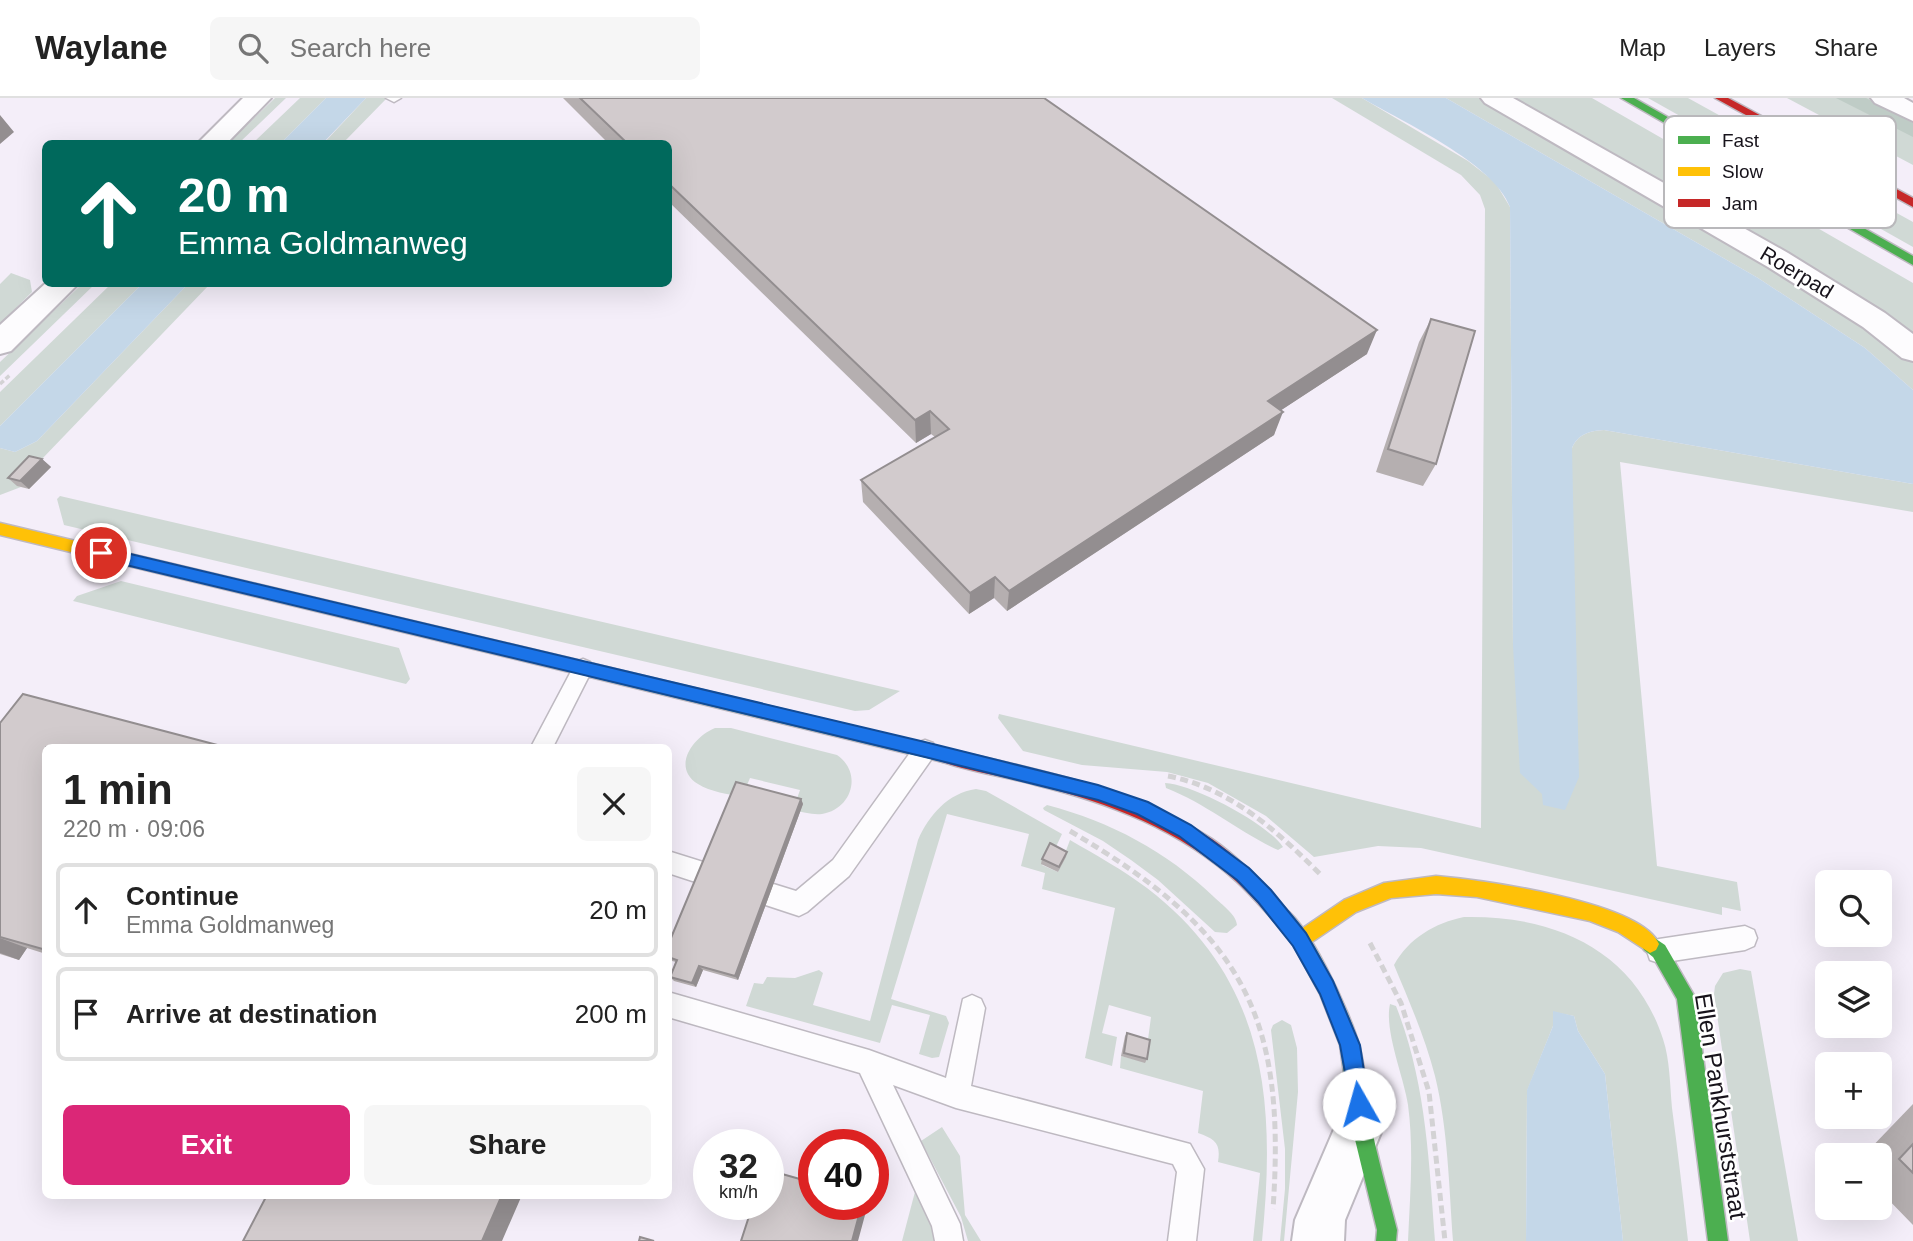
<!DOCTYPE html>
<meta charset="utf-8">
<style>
body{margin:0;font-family:Helvetica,sans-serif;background:#f6f6f6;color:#222;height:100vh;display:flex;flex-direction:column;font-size:26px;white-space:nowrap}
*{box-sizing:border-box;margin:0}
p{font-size:23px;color:#767676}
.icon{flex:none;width:38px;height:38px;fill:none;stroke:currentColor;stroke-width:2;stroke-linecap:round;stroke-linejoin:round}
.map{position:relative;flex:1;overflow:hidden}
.sheet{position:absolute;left:42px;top:646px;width:630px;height:455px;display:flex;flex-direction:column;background:#fff;border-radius:10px;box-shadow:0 7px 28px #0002}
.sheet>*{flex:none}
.banner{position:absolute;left:42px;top:42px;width:630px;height:147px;border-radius:10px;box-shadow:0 7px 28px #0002;background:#00695c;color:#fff;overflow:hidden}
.fabs{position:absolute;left:1815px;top:772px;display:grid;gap:14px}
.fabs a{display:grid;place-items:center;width:77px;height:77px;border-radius:10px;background:#fff;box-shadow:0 7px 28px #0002;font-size:35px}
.speed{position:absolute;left:693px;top:1031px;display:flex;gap:14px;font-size:35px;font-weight:700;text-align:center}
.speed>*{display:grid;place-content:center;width:91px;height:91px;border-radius:50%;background:#fff;box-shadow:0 7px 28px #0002;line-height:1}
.speed small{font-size:18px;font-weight:400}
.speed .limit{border:10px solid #d22;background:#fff;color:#111}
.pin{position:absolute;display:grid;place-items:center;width:60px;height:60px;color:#fff;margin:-30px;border:4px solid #fff;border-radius:50%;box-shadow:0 2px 7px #0007}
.me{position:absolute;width:77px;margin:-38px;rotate:353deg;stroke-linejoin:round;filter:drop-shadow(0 0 5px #0008)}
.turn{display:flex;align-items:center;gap:24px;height:147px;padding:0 21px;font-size:32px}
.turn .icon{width:91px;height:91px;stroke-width:2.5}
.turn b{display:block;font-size:49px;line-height:60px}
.round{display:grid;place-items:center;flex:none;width:74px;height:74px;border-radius:10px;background:#f6f6f6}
.summary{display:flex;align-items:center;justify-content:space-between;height:119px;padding:0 21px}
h1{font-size:42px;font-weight:700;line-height:52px}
.primary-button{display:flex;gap:14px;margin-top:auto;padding:14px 21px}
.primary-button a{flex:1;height:80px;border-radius:10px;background:#db2777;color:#fff;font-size:28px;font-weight:700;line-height:80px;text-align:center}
.primary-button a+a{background:#f6f6f6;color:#222}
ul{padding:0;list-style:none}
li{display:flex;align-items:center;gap:21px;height:94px;margin:0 14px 10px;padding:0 7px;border:4px solid #e0e0e0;border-radius:10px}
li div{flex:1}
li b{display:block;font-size:26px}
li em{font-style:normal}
header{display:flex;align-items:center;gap:42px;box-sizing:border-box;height:98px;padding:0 35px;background:#fff;border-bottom:2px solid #e0e0e0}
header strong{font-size:33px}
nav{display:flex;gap:38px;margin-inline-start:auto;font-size:24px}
.search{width:490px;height:63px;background:#f6f6f6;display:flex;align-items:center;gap:18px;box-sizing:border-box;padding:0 24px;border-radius:10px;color:#767676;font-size:26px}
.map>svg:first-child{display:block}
.green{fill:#d0d9d5}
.forest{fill:#bfccc6}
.water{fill:#c4d7e8}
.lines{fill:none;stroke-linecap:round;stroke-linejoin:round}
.lane-casing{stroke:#beb9c1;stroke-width:3}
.street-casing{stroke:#beb9c1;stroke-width:4}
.fast-casing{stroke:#beb9c1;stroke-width:3}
.slow-casing{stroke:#beb9c1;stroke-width:3}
.jam-casing{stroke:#beb9c1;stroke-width:3}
.path-far1{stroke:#d3d2d4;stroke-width:3.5;stroke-dasharray:5 2.5;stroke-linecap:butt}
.path{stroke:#d3d2d4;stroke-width:5;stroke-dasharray:8 4.5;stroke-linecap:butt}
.lane{fill:#fdfcfe;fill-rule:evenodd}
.street{fill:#fdfcfe;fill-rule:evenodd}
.fast{fill:#4caf50;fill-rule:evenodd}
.slow{fill:#ffc107;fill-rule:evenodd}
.jam{fill:#c62828;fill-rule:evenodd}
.wall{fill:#b5afb0}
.shaded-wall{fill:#938e90}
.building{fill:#d2cbcd;stroke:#938e90;stroke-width:2}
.route{fill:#1a73e8;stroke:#114b97;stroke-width:2}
.labels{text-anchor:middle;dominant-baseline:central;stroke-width:5;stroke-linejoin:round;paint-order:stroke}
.far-street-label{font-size:21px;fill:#17131b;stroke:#fff}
.street-label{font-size:24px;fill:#17131b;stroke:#fff}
.key{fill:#fff;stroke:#b9b8bb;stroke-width:2}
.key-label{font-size:19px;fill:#17131b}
</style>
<header>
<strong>Waylane</strong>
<div class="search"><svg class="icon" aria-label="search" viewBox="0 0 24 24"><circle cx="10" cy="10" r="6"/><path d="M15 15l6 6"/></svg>Search here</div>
<nav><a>Map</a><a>Layers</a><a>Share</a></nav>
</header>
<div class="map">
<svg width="1913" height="1143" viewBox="0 0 1913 1143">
<rect width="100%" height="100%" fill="#f4eef9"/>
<path class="green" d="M275 0H286L239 45H228Z
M300 0H326L281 45H253Z
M366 0H387L343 45 323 46Z
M1332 0H1362L1468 63 1495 84 1510 109 1513 548 1572 350C1578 336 1589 333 1604 332L1913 386V414L1620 364 1657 768 1737 784 1741 813 1722 809V817L1421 750 1378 748 1314 759 1266 718 1208 685 1167 674 1082 667 1023 653 998 620 999 616 1481 730 1485 111 1480 97 1461 77Z
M1446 0H1485L1770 164 1913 260V292L1865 250 1758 180Z
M1503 0H1592L1913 185V244Z
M1648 0H1688L1913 124V149Z
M1787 0H1873L1913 20V67Z
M11 175 30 182 32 194 0 226V186Z
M82 186H95L0 278V264Z
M111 186H142L0 328V294Z
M188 186H210L17 387 21 389 0 397V350L15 354 37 343Z
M60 398 900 593 869 612 855 613 64 427 57 401Z
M121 483 399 550 410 581 406 586 73 503 77 498Z
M715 630H731L837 657C863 675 852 711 822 716 812 717 803 714 793 712L800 692 750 680 742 699C729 696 710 694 698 686 671 669 693 639 715 630Z
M1165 685C1193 686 1268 726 1283 749L1278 752C1239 734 1207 706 1166 690Z
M976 691 986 693 1062 736 1054 753 1042 767 1058 774 1070 742C1096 757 1123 772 1147 790 1267 882 1276 1003 1262 1143H1253L1260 1075 1218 1064C1221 1045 1215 1041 1198 1035L1203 993 1120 970 1121 958 1145 964 1151 919 1109 907 1102 935 1117 939 1112 968 1085 960 1115 810 1042 791 1045 775 1021 768 1029 736 947 716 891 901 946 918 949 925 939 959 932 960 919 956 930 917 892 907 880 945 746 908 754 885 763 886 767 879 795 880 819 872 823 875 813 907 870 923 918 742C929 717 948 695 976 691Z
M1047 707C1111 724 1166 753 1214 799 1222 807 1236 816 1237 827L1227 835 1215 834 1158 782 1131 762 1103 743 1044 712 1043 710Z
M1464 819C1553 817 1634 851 1663 941 1670 962 1670 988 1672 1010 1678 1054 1683 1099 1688 1143H1623L1605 976 1578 933 1574 918 1553 914V928L1527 993 1526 1143H1453C1449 1088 1448 1031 1435 978 1425 939 1409 903 1394 867 1409 840 1435 825 1464 819Z
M1740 871 1751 873 1798 1143H1750L1714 896 1715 888 1723 875Z
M1390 906 1396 908C1426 984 1429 1063 1435 1143H1408C1410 1098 1414 1052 1408 1007 1404 979 1384 933 1390 906Z
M1282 922 1291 927 1297 950 1298 994 1284 1143H1280L1285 1091V1051L1271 932 1273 927Z
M942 1029 960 1058 965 1117 981 1143H968L961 1119 921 1043Z
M916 1090 927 1113 935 1143H902Z"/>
<path class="forest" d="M1836 0H1866L1913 25V39Z"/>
<path class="water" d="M326 0H366L323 45H281Z
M1362 0H1446L1758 180 1865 250 1913 292V386L1604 332C1589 333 1578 336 1572 350L1579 679 1565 712 1543 707 1542 696 1520 675 1513 548 1510 109C1494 65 1403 24 1362 0Z
M142 186H188L37 343 15 354 0 350V328Z
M1553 913 1574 918 1578 933 1605 976 1623 1143H1526L1527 992 1553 928Z"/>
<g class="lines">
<defs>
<path id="lane" d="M386 0H401L394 4Z
M583 561 590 564 593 570 553 649H531L576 564Z
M925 642 933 645 936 652 933 659 849 778 807 814 799 818 668 775V753L796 793 833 762 917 645Z
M1745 828 1754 832 1757 840 1754 848 1745 852 1659 865 1650 862 1647 853 1650 844 1659 841Z
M668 894 869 952 946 980 963 901 972 897 981 901 985 910 971 988 1190 1046 1204 1071 1196 1143H1168L1177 1074 1173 1066 956 1010 893 987 960 1126 963 1143H935L932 1128 860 975 668 919Z"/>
<path id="street" d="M243 0H271L226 46H197Z
M1481 0H1513L1788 155 1885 215 1913 236V263L1902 260 1863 229 1768 169 1485 5Z
M1871 0H1904L1913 5V23L1875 5Z
M46 185 78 186 11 253 0 256V227Z
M1361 1001 1378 1008 1385 1025 1345 1122 1344 1143H1292L1295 1122 1344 1008Z"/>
<path id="fast" d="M1621 0H1634L1913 158V167Z
M590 565 943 650 949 652 951 657 949 662 943 664 590 579 584 577 582 572 584 567Z
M1280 808C1307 819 1351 917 1359 947 1366 971 1366 997 1370 1022 1377 1059 1388 1096 1397 1132L1396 1143H1376L1377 1132 1351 1025 1340 947 1320 896 1294 848 1271 817 1274 811Z
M1650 837 1665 847 1695 899 1728 1143H1708L1677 901 1653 859 1644 852 1641 846 1644 840Z"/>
<path id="slow" d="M0 425 590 565 596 567 598 572 596 577 590 579 0 437Z
M1436 778C1480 782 1641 803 1659 846L1656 852 1650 855 1618 834 1590 823 1477 799 1436 796 1391 800 1356 814 1306 848 1300 851 1294 848 1291 842 1294 836 1344 802 1384 785Z"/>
<path id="jam" d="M1715 0H1728L1913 100V109Z
M943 650C1035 671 1131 689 1212 741 1240 760 1263 786 1286 811L1289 817 1286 823 1280 826 1274 823C1262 810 1250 796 1237 784 1180 732 1110 705 1036 687 1004 678 969 674 937 662L935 657 937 652Z"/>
</defs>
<use href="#lane" class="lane-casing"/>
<use href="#street" class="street-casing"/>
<use href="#fast" class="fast-casing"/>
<use href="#slow" class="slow-casing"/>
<use href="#jam" class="jam-casing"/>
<path class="path-far1" d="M0 286 10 277"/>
<path class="path" d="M1168 678C1230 690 1277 733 1320 776
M1070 733C1240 833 1287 913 1273 1111
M1370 845 1401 905 1429 994 1445 1143"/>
<use href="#lane" class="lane"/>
<use href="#street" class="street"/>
<use href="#fast" class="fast"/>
<use href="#slow" class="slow"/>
<use href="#jam" class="jam"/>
</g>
<path class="wall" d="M563 0H1044L1367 256 1281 312 1274 337 1007 513 994 500 969 516 863 404 861 382 935 339 931 336 916 345 668 103V46H609Z
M1431 221 1436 366 1423 388 1376 374 1419 244Z
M42 361 51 369 29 391 17 388 8 380Z
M0 625 46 649V856L27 850 19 862 0 856Z
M801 701 803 706 738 882 703 872 696 889 674 883 670 879 676 864 668 862V847Z
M1067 754 1066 759 1058 774 1041 766 1042 761Z
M1127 935 1147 961 1145 965 1121 958 1125 938Z
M1913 1006V1127L1880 1093V1057H1864Z"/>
<path class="shaded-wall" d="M0 17 14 34 0 46Z
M1377 232 1367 256 1260 326 1268 303Z
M930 313 931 336 916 345 915 322Z
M1283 314 1274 337 1007 513 1009 493Z
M42 361 51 369 29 391 20 383Z
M995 479 994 500 969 516 970 495Z
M801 701 803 706 738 882 735 878Z
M0 840 27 850 19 862 0 855Z
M699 868 703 872 696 889 692 885Z
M502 1097H522L502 1143H482Z
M862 1106H868L858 1143H852Z"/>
<path class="building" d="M580 0H1044L1377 232 1268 303 1283 314 1009 493 995 479 970 495 861 382 949 331 930 313 915 322 668 85V46H628Z
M1431 221 1475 233 1436 366 1388 351Z
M29 358 42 361 20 383 8 380Z
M23 596 225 649H46V852L0 839V625Z
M736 684 801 701 735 878 699 868 692 885 670 879 677 862 668 859V847Z
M1050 745 1067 754 1059 769 1042 761Z
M1127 935 1150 942 1147 961 1124 955Z
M1913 1046V1075L1899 1061Z
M768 1072 814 1085V1106H862L852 1143H741L753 1106H768Z
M267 1097H502L482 1143H243Z
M640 1139 654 1143H639Z"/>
<path class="route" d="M101 449 925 644 1098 687 1148 704 1191 727 1249 770 1271 792 1306 835 1333 883 1360 947 1369 1006 1366 1013 1359 1016 1352 1013 1340 947 1320 896 1293 848 1258 804 1237 782 1179 738 1137 716 1098 702 925 659 101 461 94 455Z"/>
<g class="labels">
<g class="far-street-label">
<text transform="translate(1797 174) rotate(31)">Roerpad</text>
</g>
<g class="street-label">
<text transform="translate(1721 1008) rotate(81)">Ellen Pankhurststraat</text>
</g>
</g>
<rect x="1664" y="18" width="232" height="112" rx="10" class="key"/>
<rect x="1678" y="38" width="32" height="8" fill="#4caf50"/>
<rect x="1678" y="69" width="32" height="9" fill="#ffc107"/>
<rect x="1678" y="101" width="32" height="8" fill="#c62828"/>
<g class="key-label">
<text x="1722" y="49">Fast</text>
<text x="1722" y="80">Slow</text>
<text x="1722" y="112">Jam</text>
</g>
</svg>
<div class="fabs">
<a><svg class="icon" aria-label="search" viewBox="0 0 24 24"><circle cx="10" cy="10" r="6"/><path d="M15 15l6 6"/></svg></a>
<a><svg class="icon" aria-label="layers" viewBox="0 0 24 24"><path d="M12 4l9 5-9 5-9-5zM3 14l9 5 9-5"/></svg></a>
<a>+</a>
<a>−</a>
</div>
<div class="speed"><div>32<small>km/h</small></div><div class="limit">40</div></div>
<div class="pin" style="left:101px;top:455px;background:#d93025"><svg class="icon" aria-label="arrive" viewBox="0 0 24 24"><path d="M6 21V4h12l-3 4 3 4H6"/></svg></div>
<svg class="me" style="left:1359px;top:1006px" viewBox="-20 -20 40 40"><circle r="19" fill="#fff"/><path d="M0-13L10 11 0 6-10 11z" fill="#1a73e8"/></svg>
<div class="banner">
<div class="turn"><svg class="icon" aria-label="ahead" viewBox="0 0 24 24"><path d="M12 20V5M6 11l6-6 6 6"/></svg><div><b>20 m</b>Emma Goldmanweg</div></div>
</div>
<section class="sheet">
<div class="summary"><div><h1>1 min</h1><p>220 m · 09:06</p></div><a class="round"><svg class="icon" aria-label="close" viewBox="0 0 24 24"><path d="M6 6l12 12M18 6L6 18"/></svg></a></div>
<ul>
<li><svg class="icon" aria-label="ahead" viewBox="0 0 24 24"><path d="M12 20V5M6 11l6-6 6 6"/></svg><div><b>Continue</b><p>Emma Goldmanweg</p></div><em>20 m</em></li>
<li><svg class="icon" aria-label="arrive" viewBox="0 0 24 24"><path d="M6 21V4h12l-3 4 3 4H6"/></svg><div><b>Arrive at destination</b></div><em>200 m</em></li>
</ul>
<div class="primary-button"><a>Exit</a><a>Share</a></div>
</section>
</div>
